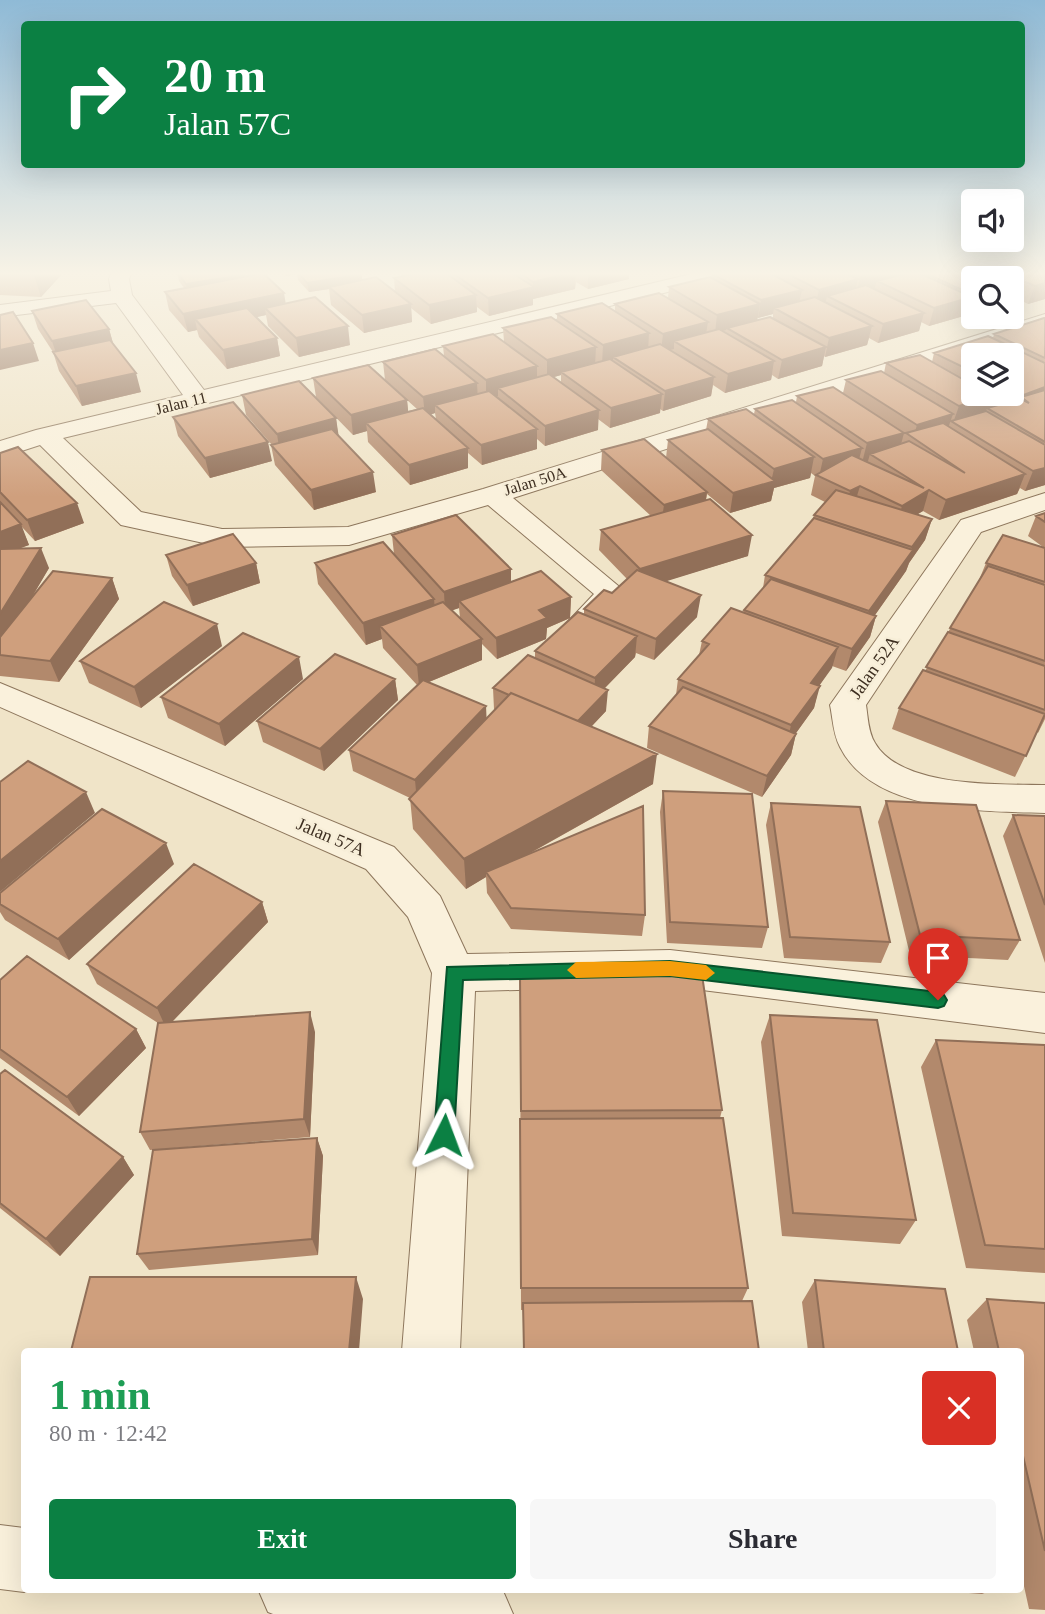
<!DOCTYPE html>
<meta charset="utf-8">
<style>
body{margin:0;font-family:Georgia,serif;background:#f7f7f7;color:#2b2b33;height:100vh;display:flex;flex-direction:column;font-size:26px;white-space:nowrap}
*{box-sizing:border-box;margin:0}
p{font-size:23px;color:#7c7c81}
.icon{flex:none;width:38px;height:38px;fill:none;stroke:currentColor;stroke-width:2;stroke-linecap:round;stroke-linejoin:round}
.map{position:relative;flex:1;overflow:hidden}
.drawer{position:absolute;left:21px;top:1348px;width:1003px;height:245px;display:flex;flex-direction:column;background:#fff;border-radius:7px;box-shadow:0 7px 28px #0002}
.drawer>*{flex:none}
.top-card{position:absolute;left:21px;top:21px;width:1004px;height:147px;border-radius:7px;box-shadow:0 7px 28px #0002;background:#0b8043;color:#fff;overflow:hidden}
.buttons{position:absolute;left:961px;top:189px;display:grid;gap:14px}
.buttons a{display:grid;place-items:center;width:63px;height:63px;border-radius:7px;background:#fff;box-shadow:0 7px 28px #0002;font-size:35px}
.pin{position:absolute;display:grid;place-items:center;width:60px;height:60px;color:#fff;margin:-72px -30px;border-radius:50% 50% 50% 0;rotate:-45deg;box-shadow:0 0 7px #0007}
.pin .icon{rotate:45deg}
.me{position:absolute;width:77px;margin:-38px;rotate:3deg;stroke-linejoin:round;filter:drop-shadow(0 0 5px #0008)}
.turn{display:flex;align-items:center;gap:24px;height:147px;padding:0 28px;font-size:32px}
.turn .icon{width:91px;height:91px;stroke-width:2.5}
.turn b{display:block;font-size:49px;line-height:60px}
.round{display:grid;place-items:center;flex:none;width:74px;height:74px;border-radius:7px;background:#f7f7f7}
.head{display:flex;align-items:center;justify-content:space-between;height:119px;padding:0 28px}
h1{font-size:42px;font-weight:600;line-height:52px;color:#1e9e55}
.action{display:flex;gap:14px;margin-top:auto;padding:14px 28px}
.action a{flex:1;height:80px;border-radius:7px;background:#0b8043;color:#fff;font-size:28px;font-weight:600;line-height:80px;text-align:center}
.action a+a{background:#f7f7f7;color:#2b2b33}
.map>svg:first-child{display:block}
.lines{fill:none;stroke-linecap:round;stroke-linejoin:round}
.street-casing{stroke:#8d765c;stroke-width:2}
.street{fill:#faf1dc;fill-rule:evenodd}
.wall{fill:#b2896c;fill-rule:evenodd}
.shaded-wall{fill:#916f58}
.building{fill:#cf9f7d;stroke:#916f58;stroke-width:2}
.route{fill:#0b8043;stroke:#07532c;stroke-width:2}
.slow{fill:#f59e0b}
.labels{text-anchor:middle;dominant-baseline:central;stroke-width:5;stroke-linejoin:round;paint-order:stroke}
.far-street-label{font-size:16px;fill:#3d2e20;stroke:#f7eed8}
.street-label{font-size:18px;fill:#3d2e20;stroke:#f7eed8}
</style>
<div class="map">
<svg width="1045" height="1614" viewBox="0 0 1045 1614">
<rect width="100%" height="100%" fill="#f0e4c8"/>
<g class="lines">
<defs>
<path id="street" d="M112 271H132L129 279 132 295 204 390 704 271H740L730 277 63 438 141 512 222 529 348 527 483 489 1045 314V328L513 498 628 594C613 615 590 645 564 638L559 631 594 594 488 505 349 545 222 547 121 525 40 445 0 458V441L36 430 183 395 116 303 0 317V305L111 291 109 279Z
M1045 493V510L981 532 866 705C868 717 868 732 875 743 901 788 999 784 1045 785V813C982 811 873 813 840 747 833 734 833 719 830 705L961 520Z
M0 683 394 847 440 896 467 954 670 950 1045 993V1033L670 986 475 991 460 1351H402L432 973 408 917 366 869 0 707Z
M0 1525 24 1528V1589H31L24 1592 0 1589Z
M258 1589H499L503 1591 513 1614H273L268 1612Z"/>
</defs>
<use href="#street" class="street-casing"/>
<use href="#street" class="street"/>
</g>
<path class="wall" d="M0 271H62L63 273 41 297 0 295Z
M282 271H359L362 280 395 292 394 278 427 271H629V279L588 289 576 282 575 289 533 299V305L489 316 477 307V312L431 324 411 308 412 322 364 333 331 305 329 289 309 292 298 280 297 274 286 276Z
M722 271H1045V299L1028 304 1016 298 1013 306H1012V278H973V315L968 313 967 315 929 326 921 322 919 331 878 343 869 338 867 345 825 357 824 356 822 366 778 379 772 375 771 380 725 393 713 385 711 396 663 411 660 409V413L610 428 598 419V430L545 446 537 439V449L482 465 468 453V468L410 485 368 442 367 431 353 435 316 397 313 378 385 380 383 362 444 356 443 346 504 342 503 328 557 321V314L615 311V304L668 298 669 287 711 277 712 274ZM773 314V318L757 320V318ZM561 375V382L554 377ZM407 400 417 409 408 411ZM435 413 436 419 430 415Z
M177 272 242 275V277L350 345 299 357 268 326 266 315 256 317 277 338 280 356 227 369 199 337 197 330 188 332 169 310 165 292 184 288 179 281Z
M32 311 109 329 113 343 141 392 82 406 59 371 53 352 38 329Z
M1045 318V485L1025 491 1020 488 1017 494 939 520 923 511 916 515 932 519 925 540 909 563 906 571 875 615 876 616 870 637 846 671 832 666 819 686 814 708 796 733 791 755 762 797 647 748 649 726 676 695 678 679 699 655 702 641 743 612 744 610 763 588 765 575 813 519 814 515 825 502 811 495 815 476 811 473 810 478 774 488 771 501 730 513 707 494 706 500 748 556 665 581 697 617 654 660 636 653 635 657 605 688 606 711 591 727 653 784 527 855 645 915 642 936 511 929 487 893 486 877 466 889 413 829 410 798 353 771 349 750 417 685 383 648 382 639 366 645 318 584 315 563 394 554 392 535 511 569V582L571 597 570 618 547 628 546 639 497 659 482 644V660L429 682 487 718 495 710 494 709 493 688 535 658V651L584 614V609L612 593 627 579 599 550 601 530 651 516 601 470 602 450 666 458 668 440 706 430 708 419 754 414 755 409 796 402 797 396 843 393 846 380 884 373 886 363 932 362 934 353 993 338 994 334ZM973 355H1012V394H973ZM459 608 460 618 452 610Z
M242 395 336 418 338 436 376 492 314 510 275 465 271 445H272L246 415Z
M173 417 272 461 210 478 178 436Z
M0 453 84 523 35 541 21 526 29 545 19 548 49 568 32 597 112 578 119 599 59 682 0 676Z
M1045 513V719L1038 733 1037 732 1015 777 892 729 899 708 925 671 979 580 986 563 1043 547 1028 536 1036 516Z
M166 555 256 563 260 583 193 606 172 576Z
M222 646 141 708 89 683 80 661Z
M303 679 225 746 168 718 161 697Z
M395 679 398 700 324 771 263 742 257 721Z
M663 791 768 927 762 948 667 943 660 812Z
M886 801 1020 940 1008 960 910 955 878 822Z
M771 803 890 942 881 963 784 958 766 825Z
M1013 815 1045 816V963L1003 836Z
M174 864 69 960 5 920 0 912V893Z
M262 902 268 922 173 1021 315 1032 310 1137 150 1150 140 1132 158 1023 97 984 87 964Z
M520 975 722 1110 720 1118 748 1288 742 1301 521 1310Z
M0 980 136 1029 146 1048 79 1116 0 1058Z
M770 1015 916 1220 900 1244 782 1236 761 1042Z
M936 1040 1045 1045V1273L966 1268 921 1067Z
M0 1074 123 1157 134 1175 60 1256 0 1208Z
M317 1138 323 1156 318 1255 149 1270 137 1254Z
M815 1280 958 1351H808L802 1302Z
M987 1299 1045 1303V1610L1029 1609 1020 1568V1351H974L967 1320Z
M916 1589H994L982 1594Z"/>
<path class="shaded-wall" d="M34 271H62L63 273 41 297 33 272Z
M285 271H297V274L286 276Z
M576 271 575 289 533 299V305L489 316 488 298 533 287V282Z
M591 271H629V279L588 289V272Z
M884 271H897L894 285 877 281 874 290 856 295 860 277Z
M904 271H933L923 272V274L902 280Z
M362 274V283L329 287V289L309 292 307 283Z
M242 275 243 284 188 294 186 284Z
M858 279 854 297 827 296 825 305 815 307 819 290Z
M1045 283V299L1028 304 1035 286Z
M1019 288 1013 306H1012V290Z
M802 290 798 307 774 308 773 314 758 318 761 300Z
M284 293 287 311 265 308 266 315 204 329 195 319 197 330 188 332 183 314Z
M476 295 477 312 431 324 429 305Z
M972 297 967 315 929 326 934 308Z
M411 304 412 322 364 333 362 315Z
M760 304 757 322 727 328 726 330 715 333 717 315Z
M924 313 919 331 878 343 883 324Z
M708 322 705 340 674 341V349L661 352 663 334Z
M348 326 350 345 299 357 296 338Z
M872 326 867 345 825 357 829 338Z
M109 329 114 347 58 359 52 341Z
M649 333 648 351 613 357V361L602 364 603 345Z
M277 338 280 356 227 369 223 350Z
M33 343 39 361 0 370V350Z
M596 347 595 366 561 372V375L547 379V360Z
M826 347 822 366 778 379 782 360Z
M774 361 771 380 725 393 728 374Z
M537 366V385L498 388V396L486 399V380Z
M136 373 141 392 82 406 76 386Z
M714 377 711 396 663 411 665 391Z
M477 383 478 402 435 405V413L425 416 423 397Z
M1045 387V403H1029L1021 397 1015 415H1014L1021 396Z
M662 394 660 413 610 428 611 408Z
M993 396 989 410 987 408 984 417 953 423 959 406Z
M407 400 409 419 366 423 367 431 353 435 351 415Z
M599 410 598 430 545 446V426Z
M953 414 946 434 913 438 917 425Z
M336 418 339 438 280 454 277 434Z
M537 429V449L482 465 481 445Z
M904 433 899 452 870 454 868 461 862 463 867 443Z
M268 442 272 461 210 478 205 458Z
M468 448V468L410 485 409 465Z
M862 448 857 467 819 477 823 459Z
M814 457 810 478 774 488 771 501 730 513 733 493 771 482 774 469Z
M1045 468V485L1025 491 1033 471Z
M373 472 376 492 314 510 311 490Z
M1025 474 1017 494 939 520 946 500Z
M860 486 854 506 845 512 850 491Z
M929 490 923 511 896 527 902 506Z
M707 492 704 513 661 525 664 505Z
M77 503 84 523 35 541 27 520Z
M932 519 925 540 909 563 906 571 863 632 869 611 910 554 912 547Z
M21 524 29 545 0 556V532Z
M752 535 748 556 638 590 640 569Z
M41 548 49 568 0 651V614Z
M256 563 260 583 193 606 187 585Z
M511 569V589L459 601V608L445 613 444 592Z
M112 578 119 599 59 682 50 661Z
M701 595 697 617 654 660 656 639Z
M571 597 570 618 547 628 546 639 497 659 496 638 539 610Z
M434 599 436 620 380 626 382 639 366 645 363 623Z
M876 616 870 637 846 671 852 649Z
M217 624 222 646 141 708 134 687Z
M637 636 635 657 594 699 595 678Z
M482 639V660L419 686 417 665Z
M838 647 832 668 806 704 811 683Z
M299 657 303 679 225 746 219 724Z
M395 679 398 700 324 771 320 749Z
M820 686 814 708 786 747 791 725Z
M608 690 606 711 573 746 574 725Z
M486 706 487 728 417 802 415 780Z
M796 734 791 755 762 797 767 776Z
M657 754 653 784 489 876 486 872V877L466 889 464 859Z
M86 792 95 813 0 892V861Z
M166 843 174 864 69 960 58 939Z
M262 902 268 922 166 1028 157 1008Z
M310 1012 315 1032 310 1137 304 1119Z
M136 1029 146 1048 79 1116 67 1097Z
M317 1138 323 1156 318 1255 312 1239Z
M123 1157 134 1175 60 1256 46 1239Z
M356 1277 363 1299 359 1351H349Z"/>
<path class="building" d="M184 271H239L242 275 186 284 177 272Z
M297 271H359L362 274 307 283Z
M427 271H443L476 295 429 305 394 278Z
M450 271H509L534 287 488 298Z
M517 271H576L533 282Z
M722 271H766L802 290 761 300 712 274Z
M782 271H840L858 279 819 290Z
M847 271H884L860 277Z
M915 271 972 297 934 308 877 281Z
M927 271H980L996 278H973V295L923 272Z
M999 271H1045V283L1035 286Z
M263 273 284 293 183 314 165 292Z
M376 277 411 304 362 315 329 287Z
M710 277 760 304 717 315 669 287Z
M866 285 924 313 883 324 827 296Z
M1012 285 1019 288 1012 290Z
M659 293 708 322 663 334 615 304Z
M315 297 348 326 296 338 265 308Z
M815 297 872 326 829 338 774 308Z
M86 300 109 329 52 341 32 311Z
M602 303 649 333 603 345 557 314Z
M247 308 277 338 223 350 195 319Z
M13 312 33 343 0 350V315Z
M551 317 596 347 547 360 503 328Z
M770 317 826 347 782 360 727 328Z
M1044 318H1045V358L994 334Z
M719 329 774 361 728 374 674 341Z
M493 334 537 366 486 380 443 346Z
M988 336 1045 363V387L1021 396 1012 391V355H973V372L934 353Z
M110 340 136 373 76 386 53 352Z
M660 344 714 377 665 391 613 357Z
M435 349 477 383 423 397 383 362Z
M920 355 973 385V394H989L993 396 959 406 886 363Z
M610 359 662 394 611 408 561 372Z
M368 365 407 400 351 415 313 378Z
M881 371 953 414 917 425 846 380Z
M549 374 599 410 545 426 498 388Z
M299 381 336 418 277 434 242 395Z
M833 387 904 433 867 443 797 396Z
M1045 390V442L987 408 1021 399 1029 403 1021 397Z
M489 391 537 429 481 445 435 405Z
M792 400 862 448 823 459 755 409Z
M233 402 268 442 205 458 173 417Z
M423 408 468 448 409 465 366 423Z
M746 409 814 457 774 469 708 419Z
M986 411 1045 445V468L1033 471 951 421Z
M943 423 1025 474 946 500 929 490 902 506 860 486 850 491 816 475 852 455 924 488 870 454 909 441 965 473 906 433Z
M332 429 373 472 311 490 271 445Z
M708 429 775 481 733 493 668 440Z
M644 439 707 492 664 505 602 450Z
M18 447 77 503 27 520 0 492V453Z
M836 490 932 519 912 547 814 515Z
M710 499 752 535 640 569 601 530Z
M0 502 21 524 0 532Z
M1045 513V522L1036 516Z
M456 515 511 569 444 592 392 535Z
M814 518 913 550 869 611 765 575Z
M233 534 256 563 187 585 166 555Z
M1003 535 1045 548V582L986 563Z
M383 542 434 599 363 623 315 563Z
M41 548 0 614V549Z
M988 566 1045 585V661L950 628Z
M637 570 701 595 656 639 584 609 604 590 612 593Z
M53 571 112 578 50 661 0 655V637Z
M541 571 571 597 539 610 547 618 496 638 459 601Z
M771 579 876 616 852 649 744 610Z
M164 602 217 624 134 687 80 661Z
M443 602 482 639 417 665 380 626Z
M731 608 838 647 811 683 820 686 791 725 678 679 709 644 702 641Z
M578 612 637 636 595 678 535 651Z
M948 632 1045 666V710L926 667Z
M243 633 299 657 219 724 161 697Z
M335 654 395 679 320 749 257 721Z
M528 655 608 690 578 721 511 693 509 695 493 688Z
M923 670 1045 714 1026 756 899 708Z
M423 680 486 706 415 780 349 750Z
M683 687 796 734 767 776 649 726Z
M511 693 657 754 464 859 409 799Z
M28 761 86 792 0 861V782Z
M663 791 752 794 768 927 670 922Z
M886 801 976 805 1020 940 920 935Z
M771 803 860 807 890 942 790 937Z
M643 806 645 915 511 908 486 872Z
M102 809 166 843 58 939 0 904V893Z
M1013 815 1045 816V905Z
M194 864 262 902 157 1008 87 964Z
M27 956 136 1029 67 1097 0 1049V980Z
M520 975H702L722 1110 521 1111Z
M310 1012 304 1119 140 1132 158 1023Z
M770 1015 877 1020 916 1220 793 1213Z
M936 1040 1045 1045V1249L985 1245Z
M5 1070 123 1157 46 1239 0 1203V1074Z
M723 1118 748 1288H521L520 1119Z
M317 1138 312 1239 137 1254 153 1150Z
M90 1277H356L349 1351H71Z
M815 1280 945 1289 958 1351H824Z
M987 1299 1045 1303V1551L1020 1443V1351H999Z
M752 1301 759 1351H524L523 1303Z"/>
<linearGradient id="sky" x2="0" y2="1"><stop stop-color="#8fbad6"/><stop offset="0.55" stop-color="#f8f3e6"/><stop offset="1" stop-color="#f8f3e6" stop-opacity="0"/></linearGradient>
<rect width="1045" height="497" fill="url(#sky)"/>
<path class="route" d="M670 961 938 992 944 995 947 1000 944 1006 938 1008 670 976 463 980 454 1135 451 1142 444 1145 437 1142 434 1135 447 967Z"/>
<path class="slow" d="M670 961 706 965 715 973 706 980 670 976 576 978 567 970 576 962Z"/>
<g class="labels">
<g class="far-street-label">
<text transform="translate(181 403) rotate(-14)">Jalan 11</text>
<text transform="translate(535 481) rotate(-17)">Jalan 50A</text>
</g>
<g class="street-label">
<text transform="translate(874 667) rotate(-55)">Jalan 52A</text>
<text transform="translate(331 837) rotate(23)">Jalan 57A</text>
</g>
</g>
</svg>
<div class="buttons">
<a><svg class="icon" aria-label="sound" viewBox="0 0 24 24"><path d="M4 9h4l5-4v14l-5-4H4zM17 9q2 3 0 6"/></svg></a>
<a><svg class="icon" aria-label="search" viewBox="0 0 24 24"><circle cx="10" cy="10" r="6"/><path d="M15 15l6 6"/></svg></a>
<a><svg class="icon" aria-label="layers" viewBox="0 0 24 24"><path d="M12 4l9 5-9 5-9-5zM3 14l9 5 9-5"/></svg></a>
</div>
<div class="pin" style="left:938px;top:1000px;background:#d93025"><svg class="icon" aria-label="arrive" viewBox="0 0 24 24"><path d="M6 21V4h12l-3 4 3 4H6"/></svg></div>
<svg class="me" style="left:444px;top:1135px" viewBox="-20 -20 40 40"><path d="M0-17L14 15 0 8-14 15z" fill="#0b8043" stroke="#fff" stroke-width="4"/></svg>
<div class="top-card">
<div class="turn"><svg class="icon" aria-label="right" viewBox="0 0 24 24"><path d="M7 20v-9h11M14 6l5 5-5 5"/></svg><div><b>20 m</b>Jalan 57C</div></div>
</div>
<section class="drawer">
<div class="head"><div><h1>1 min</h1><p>80 m · 12:42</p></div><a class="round" style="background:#d93025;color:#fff"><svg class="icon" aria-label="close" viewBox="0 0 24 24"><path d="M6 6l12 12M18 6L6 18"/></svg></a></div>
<div class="action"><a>Exit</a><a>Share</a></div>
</section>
</div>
